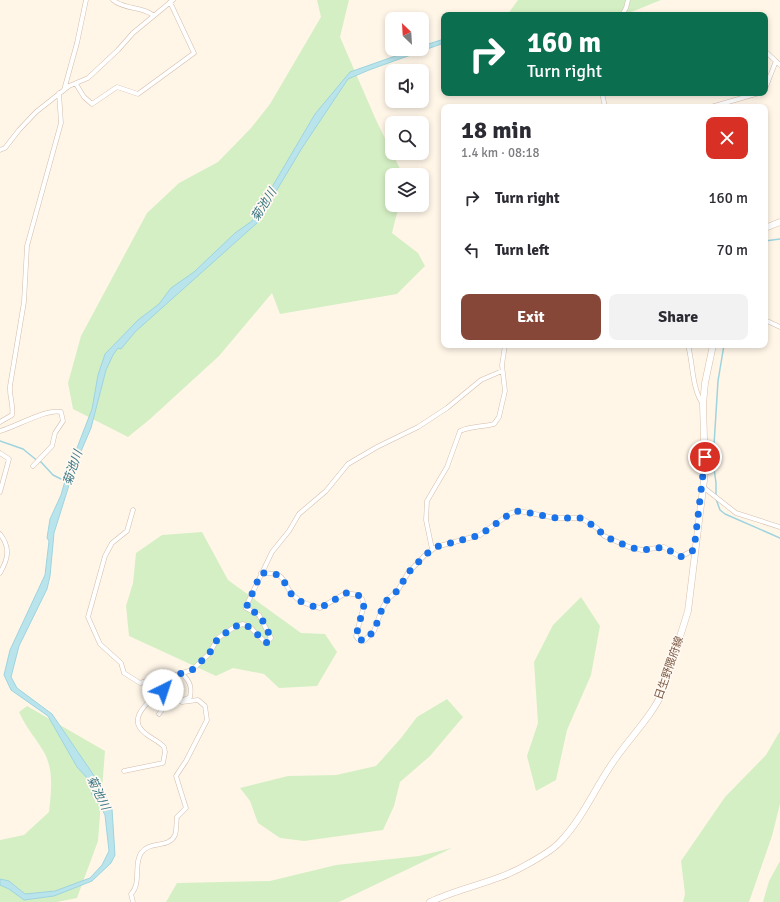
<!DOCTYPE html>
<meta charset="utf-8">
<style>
body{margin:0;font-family:Signika,"Noto Sans JP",sans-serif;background:#f2f2f3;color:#2b2b33;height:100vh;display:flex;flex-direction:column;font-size:15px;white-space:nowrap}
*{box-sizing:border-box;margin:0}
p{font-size:13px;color:#7c7c81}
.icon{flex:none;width:22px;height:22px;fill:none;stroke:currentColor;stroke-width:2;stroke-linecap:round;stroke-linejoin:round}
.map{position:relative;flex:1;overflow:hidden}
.panel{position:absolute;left:441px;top:104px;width:327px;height:244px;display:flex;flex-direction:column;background:#fff;border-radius:8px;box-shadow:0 2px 6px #0003}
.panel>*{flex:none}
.banner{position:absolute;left:441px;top:12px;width:327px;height:84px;border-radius:8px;box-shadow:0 2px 6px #0003;background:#0b6e4f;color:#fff;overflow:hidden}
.needle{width:26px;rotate:335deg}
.controls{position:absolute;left:385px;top:12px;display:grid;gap:8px}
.controls a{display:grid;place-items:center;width:44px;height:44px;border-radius:8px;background:#fff;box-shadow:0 2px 6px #0003;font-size:20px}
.pin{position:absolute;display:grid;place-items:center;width:34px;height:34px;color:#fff;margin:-17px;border:2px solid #fff;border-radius:50%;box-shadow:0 1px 4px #0007}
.me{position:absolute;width:44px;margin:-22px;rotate:41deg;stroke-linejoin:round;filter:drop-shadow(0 0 3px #0008)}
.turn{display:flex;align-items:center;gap:14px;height:84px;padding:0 20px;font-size:18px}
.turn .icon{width:52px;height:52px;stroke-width:2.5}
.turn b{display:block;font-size:28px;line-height:34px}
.round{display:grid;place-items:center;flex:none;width:42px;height:42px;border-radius:8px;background:#f2f2f3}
.headline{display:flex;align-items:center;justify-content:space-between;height:68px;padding:0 20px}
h1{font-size:24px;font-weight:700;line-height:30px}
.primary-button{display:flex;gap:8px;margin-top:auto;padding:8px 20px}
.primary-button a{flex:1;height:46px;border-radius:8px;background:#864739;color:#fff;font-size:16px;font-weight:700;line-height:46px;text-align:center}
.primary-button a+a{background:#f2f2f3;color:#2b2b33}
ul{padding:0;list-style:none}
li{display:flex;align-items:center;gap:12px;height:52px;padding:0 20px}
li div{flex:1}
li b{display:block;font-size:15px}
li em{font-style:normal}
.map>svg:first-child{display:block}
.green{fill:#d5efc4}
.water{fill:#b9e4ec;stroke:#9ed4df}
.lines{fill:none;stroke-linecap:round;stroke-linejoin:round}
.stream{stroke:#9ed4df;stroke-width:1.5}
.street-casing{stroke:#d3bdab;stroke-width:5}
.secondary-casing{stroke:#d9c0ab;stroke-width:7}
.street{stroke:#fff;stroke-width:4}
.secondary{stroke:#fff;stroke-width:6}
.route{stroke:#1a73e8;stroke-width:7;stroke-dasharray:0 12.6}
.labels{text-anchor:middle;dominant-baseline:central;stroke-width:3.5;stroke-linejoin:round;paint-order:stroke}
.street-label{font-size:11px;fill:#7d5b48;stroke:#fff9f1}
.water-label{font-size:12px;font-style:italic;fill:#397684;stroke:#fff9f1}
</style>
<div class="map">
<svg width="780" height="902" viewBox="0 0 780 902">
<rect width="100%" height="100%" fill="#fff6e8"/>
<path class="green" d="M317 0H349L340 37 376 120 403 175H392V205H399L392 233 418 253 425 266 397 294 280 314 272 293 219 356 149 420 128 437 73 409 68 383 81 336 147 213 179 183 218 162 251 128 270 104 321 17Z
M518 0H661L624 15H507Z
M202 532 228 580 301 633 325 634 337 652 317 686 279 688 264 674 233 668 216 676 129 636 126 606 133 583 136 553 162 535Z
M581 597 600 626 591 675 567 730 556 780 536 791 527 756 538 723 534 662 553 625Z
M447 699 463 717 430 756 400 782 394 806 383 830 304 841 280 838 258 823 250 801 240 788 288 776 336 775 376 766 401 738 417 717Z
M27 706 105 751 98 841 77 898 57 902H0V840L24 835 49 812C51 793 54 772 45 754 37 739 27 730 19 712Z
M780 731V804L772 836 749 902H683L685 894 681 861 725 797 766 755Z
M452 848 339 902H166L177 883 270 881 336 865 419 856Z
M780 861V902H763L769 881Z"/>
<path class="water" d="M444 39V43L369 70 348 79 302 148 257 223 135 332 121 349 118 348 113 355 106 370 91 428 76 463 54 533 50 576 47 589 19 646 11 677 17 688 52 714 97 780 112 809 115 855 111 863 92 881 54 896 24 900 9 889 0 885V879L9 881 25 894 55 891 90 878 102 865 109 851 105 815 95 796 92 795 90 781 77 767 48 716 11 690 4 675 10 650 45 575 49 541 47 538 50 519 61 495 67 474 92 409 98 375 105 354 138 320 159 304 171 288 194 272 235 233 252 221 315 114 350 72 415 49H422V46Z"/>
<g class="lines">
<path class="stream" d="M765 241 780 239
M0 441 23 449 39 462H41L53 475 65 481
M716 496V483L713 461 718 381 724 345
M716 499 720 510 725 514 780 538"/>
<defs>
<path id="street" d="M113 0C125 10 141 6 153 15
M622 15 626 8 628 0
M765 51 780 65
M76 84 84 97 92 104 117 87 138 94 190 56 194 53 170 2
M765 89 776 61
M64 90 77 43 86 0
M602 93 605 107
M711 107 759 93
M0 150 5 148 19 130 36 112 69 86 88 78 118 50 133 33 173 0
M765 320 780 327
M688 345C693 363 692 390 703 404
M0 422 12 415C14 406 9 396 10 386L24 302 27 246 61 123 59 93
M0 431C15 427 48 408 61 412L63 421 55 433 52 446 33 466
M0 453 9 459 0 492
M703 487 736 513 780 527
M133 510 127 531 112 543 105 556 88 617 100 644 121 663 124 673 140 683 150 680 159 690 182 702 198 700 205 706 207 720 186 761 176 776 186 808 177 817C176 823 177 829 175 835 169 849 150 840 141 853 133 865 142 883 131 894L133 902
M0 534C11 548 8 559 0 573
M432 549 426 520 427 501 447 467 460 431C471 426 483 427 494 424L499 417 505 391 502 365 505 345
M261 573C290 573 279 581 294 596 301 603 312 606 320 608L346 593 358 595 362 599 364 605 356 636 358 639 364 641 374 631 382 609 387 600 398 590 408 573 425 555 436 547 480 535 511 513 519 511 556 518H581L597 528 604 536 629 547 642 550 664 547 680 557 694 550
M163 690 169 680 176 675 192 670 209 654 218 638 236 626 243 624 251 628 266 643 271 638 259 615 246 608 249 600 272 552 289 531 299 514 326 491 348 464 377 447 418 427 447 408 481 380 502 371
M181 701 190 697C192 687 190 681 182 674
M159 714 172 696
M124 771 163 763 165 752 164 747C159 741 152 739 146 734 125 719 149 702 160 690"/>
<path id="secondary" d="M765 228 780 222
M430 902C461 887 495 883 526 865 537 859 550 852 559 843 583 819 596 785 616 758 632 735 652 716 663 691L688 611 705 472 703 404 705 383 713 345"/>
</defs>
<use href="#street" class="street-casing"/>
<use href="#secondary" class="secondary-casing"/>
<use href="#street" class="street"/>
<use href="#secondary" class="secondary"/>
</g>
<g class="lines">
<path class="route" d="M163 690 169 680 176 675 192 670 209 654 218 638 236 626 243 624 251 628 266 643 271 638 260 615 246 608 261 573C290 573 279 581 294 597 301 603 312 606 320 608L346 593 358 595 362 599 364 605 356 636 358 639 364 641 374 631 382 609 387 600 398 590 408 573 425 555 436 547 480 535 511 513 519 511 556 518H581L597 528 604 536 629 547 642 550 664 547 680 557 694 550 705 457"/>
</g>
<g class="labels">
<g class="street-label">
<text transform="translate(669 668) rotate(-71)">日生野隈府線</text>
</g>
<g class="water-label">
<text transform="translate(264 205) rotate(-58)">菊池川</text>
<text transform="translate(73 468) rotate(-71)">菊池川</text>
<text transform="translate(98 793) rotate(64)">菊池川</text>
</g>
</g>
</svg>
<div class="controls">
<a><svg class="needle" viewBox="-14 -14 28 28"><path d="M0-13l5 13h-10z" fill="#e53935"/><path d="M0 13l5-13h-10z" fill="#7c7c81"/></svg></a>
<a><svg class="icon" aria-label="sound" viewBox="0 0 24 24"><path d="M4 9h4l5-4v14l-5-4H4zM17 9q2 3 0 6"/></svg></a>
<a><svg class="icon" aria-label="search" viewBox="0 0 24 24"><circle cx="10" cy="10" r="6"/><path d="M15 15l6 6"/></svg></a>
<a><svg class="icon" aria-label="layers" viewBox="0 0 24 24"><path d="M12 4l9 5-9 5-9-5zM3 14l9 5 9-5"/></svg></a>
</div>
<div class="pin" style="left:705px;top:457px;background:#d93025"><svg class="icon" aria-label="arrive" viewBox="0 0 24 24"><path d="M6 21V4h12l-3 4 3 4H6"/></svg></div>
<svg class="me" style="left:163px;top:690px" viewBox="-20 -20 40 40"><circle r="19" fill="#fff"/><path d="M0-13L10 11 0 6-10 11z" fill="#1a73e8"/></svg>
<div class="banner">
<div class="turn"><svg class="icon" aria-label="right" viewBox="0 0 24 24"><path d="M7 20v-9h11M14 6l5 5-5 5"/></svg><div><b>160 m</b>Turn right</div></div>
</div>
<section class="panel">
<div class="headline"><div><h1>18 min</h1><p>1.4 km · 08:18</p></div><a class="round" style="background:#d93025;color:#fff"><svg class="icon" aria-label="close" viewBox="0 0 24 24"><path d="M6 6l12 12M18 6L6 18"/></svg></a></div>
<ul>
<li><svg class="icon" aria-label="right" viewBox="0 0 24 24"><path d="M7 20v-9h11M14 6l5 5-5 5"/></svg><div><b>Turn right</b></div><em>160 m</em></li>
<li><svg class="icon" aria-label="left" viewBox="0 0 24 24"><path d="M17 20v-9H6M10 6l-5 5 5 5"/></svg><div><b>Turn left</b></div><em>70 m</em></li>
</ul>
<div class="primary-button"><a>Exit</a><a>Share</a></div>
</section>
</div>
